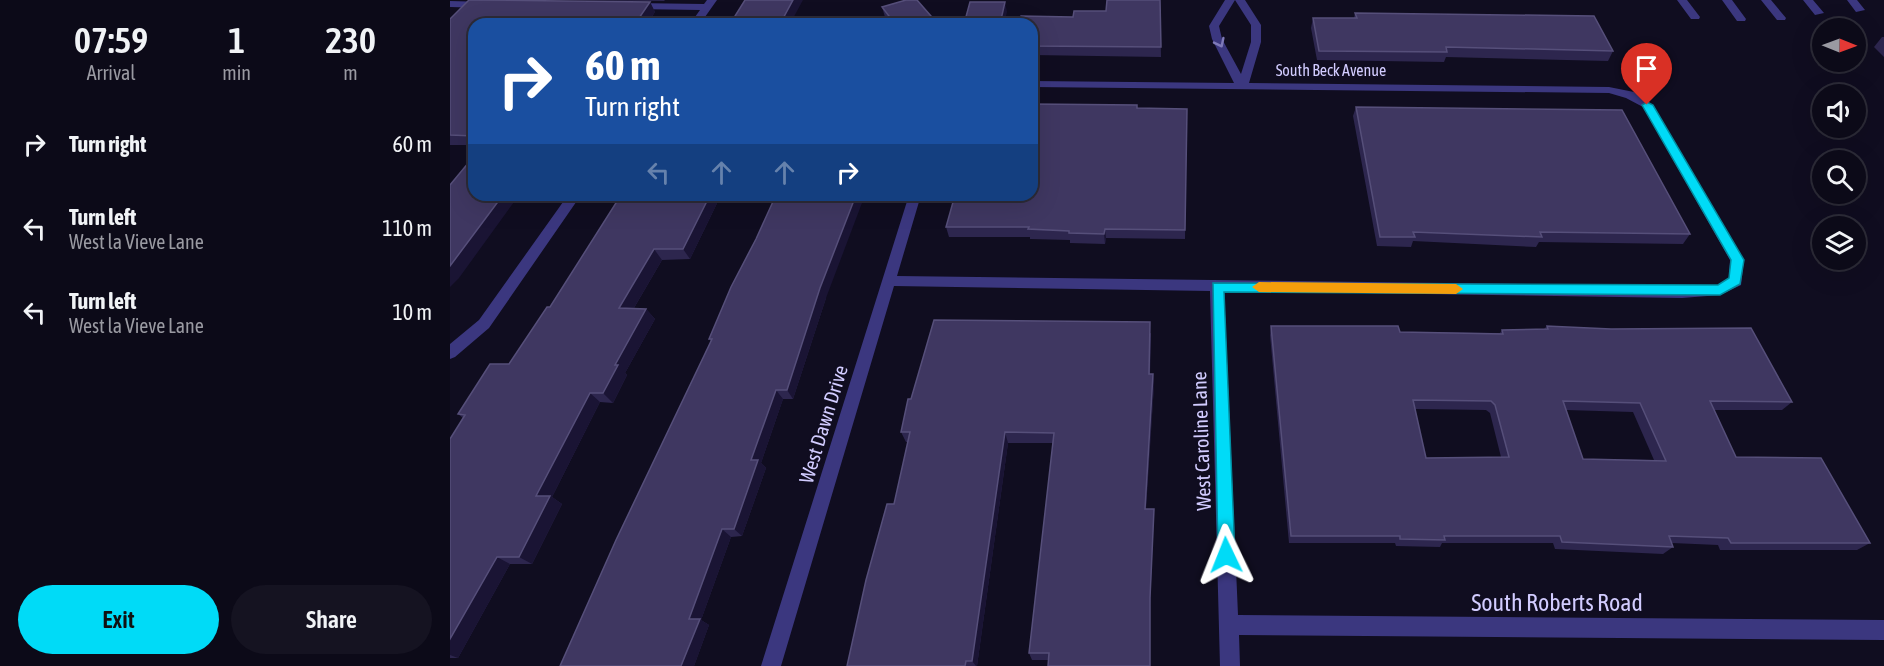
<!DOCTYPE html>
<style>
body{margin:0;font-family:"Asap Condensed",sans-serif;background:#151321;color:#f1f3f6;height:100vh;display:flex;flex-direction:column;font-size:22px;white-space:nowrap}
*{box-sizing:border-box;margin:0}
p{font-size:20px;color:#9a9aa2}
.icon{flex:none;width:33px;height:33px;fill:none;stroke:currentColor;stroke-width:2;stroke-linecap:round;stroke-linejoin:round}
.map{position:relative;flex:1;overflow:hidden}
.side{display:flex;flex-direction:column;background:#0c0a18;width:450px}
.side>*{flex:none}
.hud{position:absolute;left:18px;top:18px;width:570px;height:183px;border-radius:18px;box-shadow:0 6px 24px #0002,0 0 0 2px #2c2b37;background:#1a4fa0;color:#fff;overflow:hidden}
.needle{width:39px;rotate:91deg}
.fabs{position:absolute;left:1362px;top:18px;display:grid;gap:12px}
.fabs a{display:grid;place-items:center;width:54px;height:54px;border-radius:50%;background:#0c0a18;box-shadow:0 6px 24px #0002,0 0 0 2px #2c2b37;font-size:30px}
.pin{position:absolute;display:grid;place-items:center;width:51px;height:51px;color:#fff;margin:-62px -26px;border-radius:50% 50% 50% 0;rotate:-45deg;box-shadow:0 0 6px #0007}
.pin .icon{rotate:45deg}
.me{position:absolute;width:66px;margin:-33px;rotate:358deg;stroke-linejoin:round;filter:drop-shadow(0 0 4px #0008)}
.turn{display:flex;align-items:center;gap:21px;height:126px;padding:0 18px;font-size:27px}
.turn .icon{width:78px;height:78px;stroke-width:2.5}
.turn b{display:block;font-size:42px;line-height:51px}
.lanes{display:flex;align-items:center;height:57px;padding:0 18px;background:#0003;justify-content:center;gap:30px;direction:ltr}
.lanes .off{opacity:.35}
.eta{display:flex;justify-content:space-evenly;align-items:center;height:102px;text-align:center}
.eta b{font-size:36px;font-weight:600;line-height:42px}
.cta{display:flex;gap:12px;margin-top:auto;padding:12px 18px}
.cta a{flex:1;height:69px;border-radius:36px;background:#00dbf7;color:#111;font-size:24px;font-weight:600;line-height:69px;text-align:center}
.cta a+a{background:#151321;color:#f1f3f6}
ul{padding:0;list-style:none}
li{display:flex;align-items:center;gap:18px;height:84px;padding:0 18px}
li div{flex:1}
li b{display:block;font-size:22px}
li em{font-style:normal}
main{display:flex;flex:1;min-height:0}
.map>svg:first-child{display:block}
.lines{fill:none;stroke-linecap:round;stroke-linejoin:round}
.lane{fill:#3b377f;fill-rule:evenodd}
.street{fill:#3b377f;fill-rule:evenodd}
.wall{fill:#2d264e;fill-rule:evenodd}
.shaded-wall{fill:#1a1434}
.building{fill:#3f3761;stroke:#564f7a;stroke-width:1.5;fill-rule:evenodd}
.oneway{stroke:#7f7ab9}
.route{fill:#00dbf7;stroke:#008ea1;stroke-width:1.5}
.slow{fill:#f59e0b}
.labels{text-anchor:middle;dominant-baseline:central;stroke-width:4.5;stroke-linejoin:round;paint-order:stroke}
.far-street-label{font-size:16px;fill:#d2ccff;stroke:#100d20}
.street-label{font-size:20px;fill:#d2ccff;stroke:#100d20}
.near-street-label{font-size:24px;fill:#d2ccff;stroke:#100d20}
</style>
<main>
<section class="side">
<div class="eta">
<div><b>07:59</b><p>Arrival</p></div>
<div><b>1</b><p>min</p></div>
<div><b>230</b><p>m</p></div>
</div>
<ul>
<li><svg class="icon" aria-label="right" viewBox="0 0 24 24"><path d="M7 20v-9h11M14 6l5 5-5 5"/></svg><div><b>Turn right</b></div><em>60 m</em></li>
<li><svg class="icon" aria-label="left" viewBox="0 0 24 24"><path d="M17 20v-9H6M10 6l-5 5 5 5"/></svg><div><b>Turn left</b><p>West la Vieve Lane</p></div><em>110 m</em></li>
<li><svg class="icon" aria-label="left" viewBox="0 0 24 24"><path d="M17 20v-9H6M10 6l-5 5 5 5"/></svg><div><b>Turn left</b><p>West la Vieve Lane</p></div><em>10 m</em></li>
</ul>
<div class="cta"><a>Exit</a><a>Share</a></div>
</section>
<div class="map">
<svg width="1434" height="666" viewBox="0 0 1434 666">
<rect width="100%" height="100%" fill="#100d20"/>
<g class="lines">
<path class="lane" d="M1227 0H1237L1250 17 1249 19H1241Z
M1272 0H1282L1296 19 1295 21H1287Z
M1311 0H1321L1336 18 1335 20H1327Z
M1353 0H1363L1374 13 1365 15Z
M1397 0H1407L1415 10 1406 12Z"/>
<path class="street" d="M257 0H267L250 24H240L250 10 183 9 178 6 183 3 254 4Z
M775 0H795L811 25V42L799 83 1159 87 1184 92 1203 105 1294 260 1291 285 1270 295 1232 298 774 291 788 615 1434 620V640L789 635 790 666H770L760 291 444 286 331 666H311L459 195H471L447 276 1232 286 1268 285 1279 278 1280 260 1193 107 1176 98 1159 93 582 87V81L784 83 762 39 759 26ZM785 0 801 25V42L791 74 772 39 769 26Z
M0 1 36 2 41 5 36 8 0 7Z
M118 195H131L39 328 5 357 0 359V344L29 320Z"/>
</g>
<path class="wall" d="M106 0H215L214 1Z
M710 0 711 57 582 55V24L656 11Z
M200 2 205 12 197 24H24V145H0V19Z
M432 7 488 24H441L435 17Z
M905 13 1163 51 1158 61 996 57 994 62 867 60 861 28 863 18H904Z
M1432 37H1434V57L1424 47Z
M906 107 1240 234 1233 244 1089 242 1086 247 963 241 961 247 927 246 903 116Z
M687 108 737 109 735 239 656 238 655 244 620 243V240L580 239V237H499L496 227Z
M271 195 240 259 212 260 184 308 196 309 205 319 175 373 177 375 163 403 150 402 102 497 112 504 82 564H60L8 658H0V439L13 418 8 414 59 364 100 307Z
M376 298 343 399H333L311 463 316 468 292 536 281 537 251 620 259 625 244 666H110L261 341 259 339Z
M821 326 950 332 1050 333 1052 330 1094 329 1097 326 1342 402 1332 410H1264L1286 457 1420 543 1407 550H1270L1268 545 1222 543 1223 547 1213 554 1105 549 1103 543H992L990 547 946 546 945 543H839L820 335ZM965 409 1036 410 1040 413 1051 457 976 458ZM1116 410 1183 412 1204 460 1133 459Z
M701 333 700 374H703L704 385 696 509H704L700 606 598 660H582L579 653 603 443H558L527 666H397L444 504 458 442H456L451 432 461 399Z"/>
<path class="shaded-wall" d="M343 0H353L340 24H330Z
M200 2 205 12 197 24H185Z
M555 2 557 12 554 24H550Z
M53 195H69L9 278 0 287V266Z
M260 195H271L240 259 233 249Z
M406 195H415L376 298 343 399 337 390 370 288Z
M655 229 656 238 655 244 654 234Z
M204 249 212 260 178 318 169 308Z
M196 309 205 319 175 373 177 375 163 403 153 393 165 365Z
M703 374 704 385 695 518V509Z
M326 390 333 399 311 463 316 468 292 536 284 529 301 460Z
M140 393 150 402 102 497 112 504 82 564 69 557 86 496Z
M555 432 558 443 527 666H526L522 661Z
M704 509V518L700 606V598Z
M272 529 281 537 251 620 259 625 244 666H231L239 619Z
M47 557 60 564 8 658 0 655V639Z"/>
<path class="building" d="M19 0H28L200 2 185 24H24V136L0 135V19Z
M295 0H343L330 24H280Z
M456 0H467L488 24H445L432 7Z
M657 0H710L711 47 582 46V24H568L571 16 623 17 624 11H656Z
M520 2H555L550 24H514Z
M905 13 1144 16 1163 51 996 47 997 52 869 51 863 18H907Z
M582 104 687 105V108L737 109 735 230 655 229 654 234 619 233V231L578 229 579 227H496L505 195H582Z
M906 107 1172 110 1240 234 1090 232 1092 237 963 232 965 237H930Z
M24 156V195H53L0 266V185Z
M171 195H260L233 249H204L169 308 196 309 165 365H168L153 393H140L86 496H100L69 557H47L0 639V439L15 415 8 414 40 364H59L97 307H100Z
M326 195H406L370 288 337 390H326L301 460H308L284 529H272L239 619H250L231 666H110L166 540 262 339H259L281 287 306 239Z
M484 320 700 322 699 374H703L695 509H704L700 598V666H598L599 653H579L604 433 555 432 522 661H516L515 666H397L416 580 437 504H444L460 432H451L458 399H461Z
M821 326H948L950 332 1053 334 1052 330 1098 329 1097 326 1161 329 1301 328 1342 402 1260 401 1286 457 1371 458 1420 543H1281L1278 538 1219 536 1223 547 1112 542 1110 536H994L995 540 950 539V536H841ZM963 400 1041 401 1045 405 1059 457 976 458ZM1113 401 1190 403 1216 461 1133 459Z"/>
<defs><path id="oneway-chevron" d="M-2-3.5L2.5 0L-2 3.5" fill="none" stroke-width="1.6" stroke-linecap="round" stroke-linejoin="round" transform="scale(1.5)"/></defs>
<use class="oneway" href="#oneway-chevron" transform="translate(770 43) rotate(64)"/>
<path class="route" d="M1197 102 1203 105 1294 260 1290 284 1270 295 774 292 785 555 782 561 776 563 770 561 768 555 763 283 1268 285 1279 278 1281 260 1192 105Z"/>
<path class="slow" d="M809 282 1006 284 1013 289 1006 294 809 292 802 287Z"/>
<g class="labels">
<g class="far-street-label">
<text x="881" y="70">South Beck Avenue</text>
</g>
<g class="street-label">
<text transform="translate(373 424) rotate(-73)">West Dawn Drive</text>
<text transform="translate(751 441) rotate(-92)">West Caroline Lane</text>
</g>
<g class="near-street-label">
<text x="1107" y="602">South Roberts Road</text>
</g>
</g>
</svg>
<div class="fabs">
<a><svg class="needle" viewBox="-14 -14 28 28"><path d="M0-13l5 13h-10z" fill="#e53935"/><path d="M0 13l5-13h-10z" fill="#9a9aa2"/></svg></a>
<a><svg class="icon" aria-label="sound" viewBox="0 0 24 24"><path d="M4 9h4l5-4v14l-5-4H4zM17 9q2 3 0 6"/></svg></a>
<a><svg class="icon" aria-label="search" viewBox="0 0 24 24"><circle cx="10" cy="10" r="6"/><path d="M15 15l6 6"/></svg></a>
<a><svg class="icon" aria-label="layers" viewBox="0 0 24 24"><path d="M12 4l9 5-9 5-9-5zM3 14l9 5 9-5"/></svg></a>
</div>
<div class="pin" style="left:1197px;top:105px;background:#d93025"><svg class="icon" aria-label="arrive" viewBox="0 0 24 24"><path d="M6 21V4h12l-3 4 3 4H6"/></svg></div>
<svg class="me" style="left:776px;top:555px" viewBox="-20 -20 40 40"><path d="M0-17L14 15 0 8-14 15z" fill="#00dbf7" stroke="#fff" stroke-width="4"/></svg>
<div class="hud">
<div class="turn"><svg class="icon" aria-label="right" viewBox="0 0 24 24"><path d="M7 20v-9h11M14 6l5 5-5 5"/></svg><div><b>60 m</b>Turn right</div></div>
<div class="lanes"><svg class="icon off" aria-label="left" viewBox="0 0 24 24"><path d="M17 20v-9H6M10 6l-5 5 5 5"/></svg><svg class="icon off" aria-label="ahead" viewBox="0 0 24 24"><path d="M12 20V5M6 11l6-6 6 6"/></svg><svg class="icon off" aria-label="ahead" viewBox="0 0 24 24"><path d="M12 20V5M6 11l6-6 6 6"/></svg><svg class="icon" aria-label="right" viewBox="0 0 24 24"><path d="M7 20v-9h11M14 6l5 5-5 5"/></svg></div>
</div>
</div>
</main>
